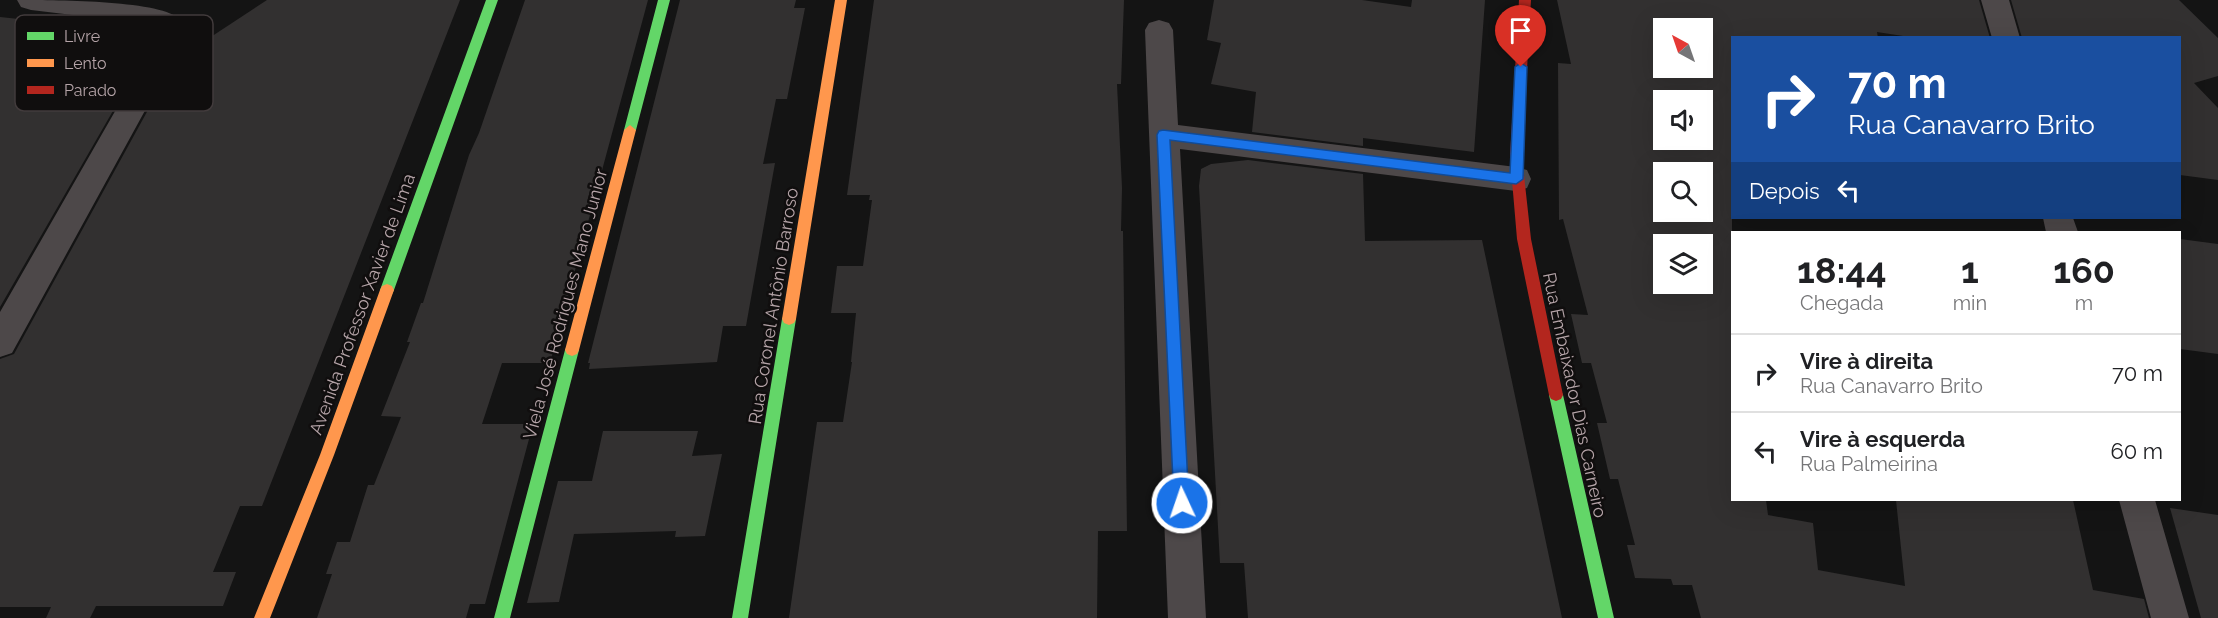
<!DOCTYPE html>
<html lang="pt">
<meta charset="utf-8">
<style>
body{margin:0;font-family:Raleway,sans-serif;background:#f2f2f2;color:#202124;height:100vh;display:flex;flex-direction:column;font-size:22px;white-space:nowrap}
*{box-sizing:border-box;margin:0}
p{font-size:20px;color:#757577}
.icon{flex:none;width:33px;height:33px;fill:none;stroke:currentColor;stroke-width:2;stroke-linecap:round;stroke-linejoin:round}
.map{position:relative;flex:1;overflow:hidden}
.panel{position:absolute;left:1731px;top:231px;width:450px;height:270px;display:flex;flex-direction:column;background:#fff;border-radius:0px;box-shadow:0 6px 24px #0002}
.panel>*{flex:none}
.guide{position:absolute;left:1731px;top:36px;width:450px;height:183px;border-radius:0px;box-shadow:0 6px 24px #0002;background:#1a4fa0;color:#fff;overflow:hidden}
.needle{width:39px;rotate:320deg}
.controls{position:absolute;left:1653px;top:18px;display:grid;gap:12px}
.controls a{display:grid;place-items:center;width:60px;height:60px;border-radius:0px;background:#fff;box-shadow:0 6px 24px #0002;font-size:30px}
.pin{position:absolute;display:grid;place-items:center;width:51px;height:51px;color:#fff;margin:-62px -26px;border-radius:50% 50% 50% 0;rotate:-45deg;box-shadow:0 0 6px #0007}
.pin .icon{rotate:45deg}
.me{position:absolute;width:66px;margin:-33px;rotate:357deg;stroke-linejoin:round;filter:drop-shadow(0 0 4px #0008)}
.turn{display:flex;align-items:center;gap:21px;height:126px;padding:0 18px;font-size:27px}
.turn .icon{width:78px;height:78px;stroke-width:2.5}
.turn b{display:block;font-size:42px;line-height:51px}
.then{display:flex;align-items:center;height:57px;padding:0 18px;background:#0003;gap:12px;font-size:22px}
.eta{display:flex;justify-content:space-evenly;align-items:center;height:102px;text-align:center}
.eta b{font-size:36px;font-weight:700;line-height:42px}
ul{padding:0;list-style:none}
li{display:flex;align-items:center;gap:18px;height:78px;padding:0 18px;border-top:2px solid #e0e0e0}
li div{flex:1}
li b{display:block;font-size:22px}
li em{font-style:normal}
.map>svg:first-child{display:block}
.building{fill:#323030;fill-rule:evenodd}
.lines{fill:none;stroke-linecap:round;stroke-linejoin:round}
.street{fill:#4d4849;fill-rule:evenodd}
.fast{fill:#63d668;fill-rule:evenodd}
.slow{fill:#ff974d;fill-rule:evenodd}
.jam{fill:#b3261e;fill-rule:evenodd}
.route{fill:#1a73e8;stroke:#114b97;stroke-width:1.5}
.labels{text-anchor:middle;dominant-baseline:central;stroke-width:5;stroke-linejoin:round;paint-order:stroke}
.street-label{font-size:18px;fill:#b5a4a8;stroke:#100e0e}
.key{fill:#100e0e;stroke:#423b3c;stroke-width:1.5}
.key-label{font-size:16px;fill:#b5a4a8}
</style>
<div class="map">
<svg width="2218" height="618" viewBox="0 0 2218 618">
<rect width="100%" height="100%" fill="#141414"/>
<path class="building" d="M267 0H460L262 506H240L213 572H236L223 606H96L90 618H46L51 607H0V359L14 354 176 59H186L191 50Z
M525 0H648L550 363H502L482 424H533L485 604H470L466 618H317L332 574H326L337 542H350L368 485H374L401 417 381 416 410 342H407L417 314 421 303H423L469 155 479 133Z
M680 0H796L794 8H805L787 99H776L763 164 775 163 746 326H723L717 362 589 369 590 363H588Z
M874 0H1124L1121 84H1117L1122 188 1121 231H1123L1127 531H1098L1097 618H789L817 422H843L852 362H851L856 313H831L837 266H863L872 200H869L870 195H847Z
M1214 0H1362L1411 7 1412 0H1485L1474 152 1363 138V146L1252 132 1256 92 1211 84 1221 43 1207 40Z
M1557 0H1979L1990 38H1916L1877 32 1878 38H1732V500H1766L1768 515 1813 523 1818 570 1905 586 1896 500H2073L2093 590 2144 599 2149 618H1701L1692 585H1673L1671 579 1635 578 1627 545H1635L1618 479H1610L1597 423H1607L1591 363H1582L1571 314 1588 315 1563 219 1559 220 1558 63 1571 64ZM1664 28H1702V68H1664ZM1664 100H1702V140H1664ZM1664 172H1702V212H1664ZM1664 244H1702V284H1664Z
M2011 0H2179L2218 38V76L2194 83 2218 108V180L2180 175V38H2022Z
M0 17 85 26 86 19 123 23 98 54 144 57 0 307Z
M1248 160 1363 174 1365 241 1482 240 1562 618H1248L1244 563H1220L1199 186 1201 169 1211 164Z
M2180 239 2218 244V354L2180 349Z
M603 431H698L692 456 722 454 705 536 675 537 676 531 574 534 559 602 527 603 558 481H592Z
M2170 508 2218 515V618H2201Z"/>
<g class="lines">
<path class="street" d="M17 0C50 0 158 0 178 18 184 26 183 36 181 45L12 353 0 357V312L153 45 154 29 148 24 31 10 21 7Z
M1981 0H2009L2020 38H1992Z
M1159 20 1169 23 1173 30 1178 125 1516 167 1527 170 1531 179 1527 188 1516 191 1180 149 1206 618H1168L1145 30 1149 23Z
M2043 218H2073L2078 232H2046Z
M2119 500H2155L2189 618H2151Z"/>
<path class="fast" d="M486 0H498L394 290 392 294H382L380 290Z
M658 0H670L636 130 630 135 624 130Z
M789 313 794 315 796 319 748 618H732L782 319 784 315Z
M572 344 577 346 579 350 510 618H494L565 350 567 346Z
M1556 389 1561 391 1563 395 1614 618H1598L1549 395 1551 391Z"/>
<path class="slow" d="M835 0H847L796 319 794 323 789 325 784 323 782 319Z
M630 125 636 130 579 350 577 354 572 356 567 354 565 350 624 130Z
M387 284 392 286 394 290 334 455 270 618H254L320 455 380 290 382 286Z"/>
<path class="jam" d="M1519 0H1531L1522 157 1531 239 1563 395 1561 399 1556 401 1551 399 1549 395 1517 239 1510 157Z"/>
</g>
<path class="route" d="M1521 63 1527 67 1523 179 1516 184 1170 140 1189 503 1187 508 1182 510 1176 508 1174 503 1157 135 1159 131 1163 130 1510 173 1515 67Z"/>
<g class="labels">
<g class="street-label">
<text transform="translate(362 304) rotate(-70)">Avenida Professor Xavier de Lima</text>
<text transform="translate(565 304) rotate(-75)">Viela José Rodrigues Mano Junior</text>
<text transform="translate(773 306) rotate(-81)">Rua Coronel Antônio Barroso</text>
<text transform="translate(1575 395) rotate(78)">Rua Embaixador Dias Carneiro</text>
</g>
</g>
<rect x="15" y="15" width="198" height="96" rx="9" class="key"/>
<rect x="27" y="32" width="27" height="8" fill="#63d668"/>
<rect x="27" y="59" width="27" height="8" fill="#ff974d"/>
<rect x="27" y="86" width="27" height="8" fill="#b3261e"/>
<g class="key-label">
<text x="64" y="42">Livre</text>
<text x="64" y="69">Lento</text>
<text x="64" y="96">Parado</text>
</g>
</svg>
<div class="controls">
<a><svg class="needle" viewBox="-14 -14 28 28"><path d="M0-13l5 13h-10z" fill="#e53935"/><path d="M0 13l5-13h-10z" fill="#757577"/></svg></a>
<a><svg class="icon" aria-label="sound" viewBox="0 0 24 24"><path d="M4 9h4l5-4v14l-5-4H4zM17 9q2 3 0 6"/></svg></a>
<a><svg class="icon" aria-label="search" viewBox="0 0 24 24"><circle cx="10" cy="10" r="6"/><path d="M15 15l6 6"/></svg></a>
<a><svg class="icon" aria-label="layers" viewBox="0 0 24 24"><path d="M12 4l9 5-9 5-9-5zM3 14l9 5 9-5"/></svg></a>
</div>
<div class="pin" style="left:1521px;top:67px;background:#d93025"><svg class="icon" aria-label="arrive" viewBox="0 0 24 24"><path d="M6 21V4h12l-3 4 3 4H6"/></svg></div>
<svg class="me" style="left:1182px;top:503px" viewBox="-20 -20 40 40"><circle r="17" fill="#1a73e8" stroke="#fff" stroke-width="3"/><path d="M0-11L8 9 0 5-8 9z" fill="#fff"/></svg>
<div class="guide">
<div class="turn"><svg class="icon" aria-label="right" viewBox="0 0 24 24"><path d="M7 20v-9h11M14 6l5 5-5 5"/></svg><div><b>70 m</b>Rua Canavarro Brito</div></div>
<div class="then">Depois<svg class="icon" aria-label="left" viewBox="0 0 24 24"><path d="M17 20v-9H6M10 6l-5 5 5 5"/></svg></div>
</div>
<section class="panel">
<div class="eta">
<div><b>18:44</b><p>Chegada</p></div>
<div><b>1</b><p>min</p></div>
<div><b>160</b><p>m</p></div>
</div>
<ul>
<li><svg class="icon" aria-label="right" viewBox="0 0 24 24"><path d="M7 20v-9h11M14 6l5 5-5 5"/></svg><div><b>Vire à direita</b><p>Rua Canavarro Brito</p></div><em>70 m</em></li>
<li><svg class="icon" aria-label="left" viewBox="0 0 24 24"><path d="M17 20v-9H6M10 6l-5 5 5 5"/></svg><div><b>Vire à esquerda</b><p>Rua Palmeirina</p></div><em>60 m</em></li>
</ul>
</section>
</div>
